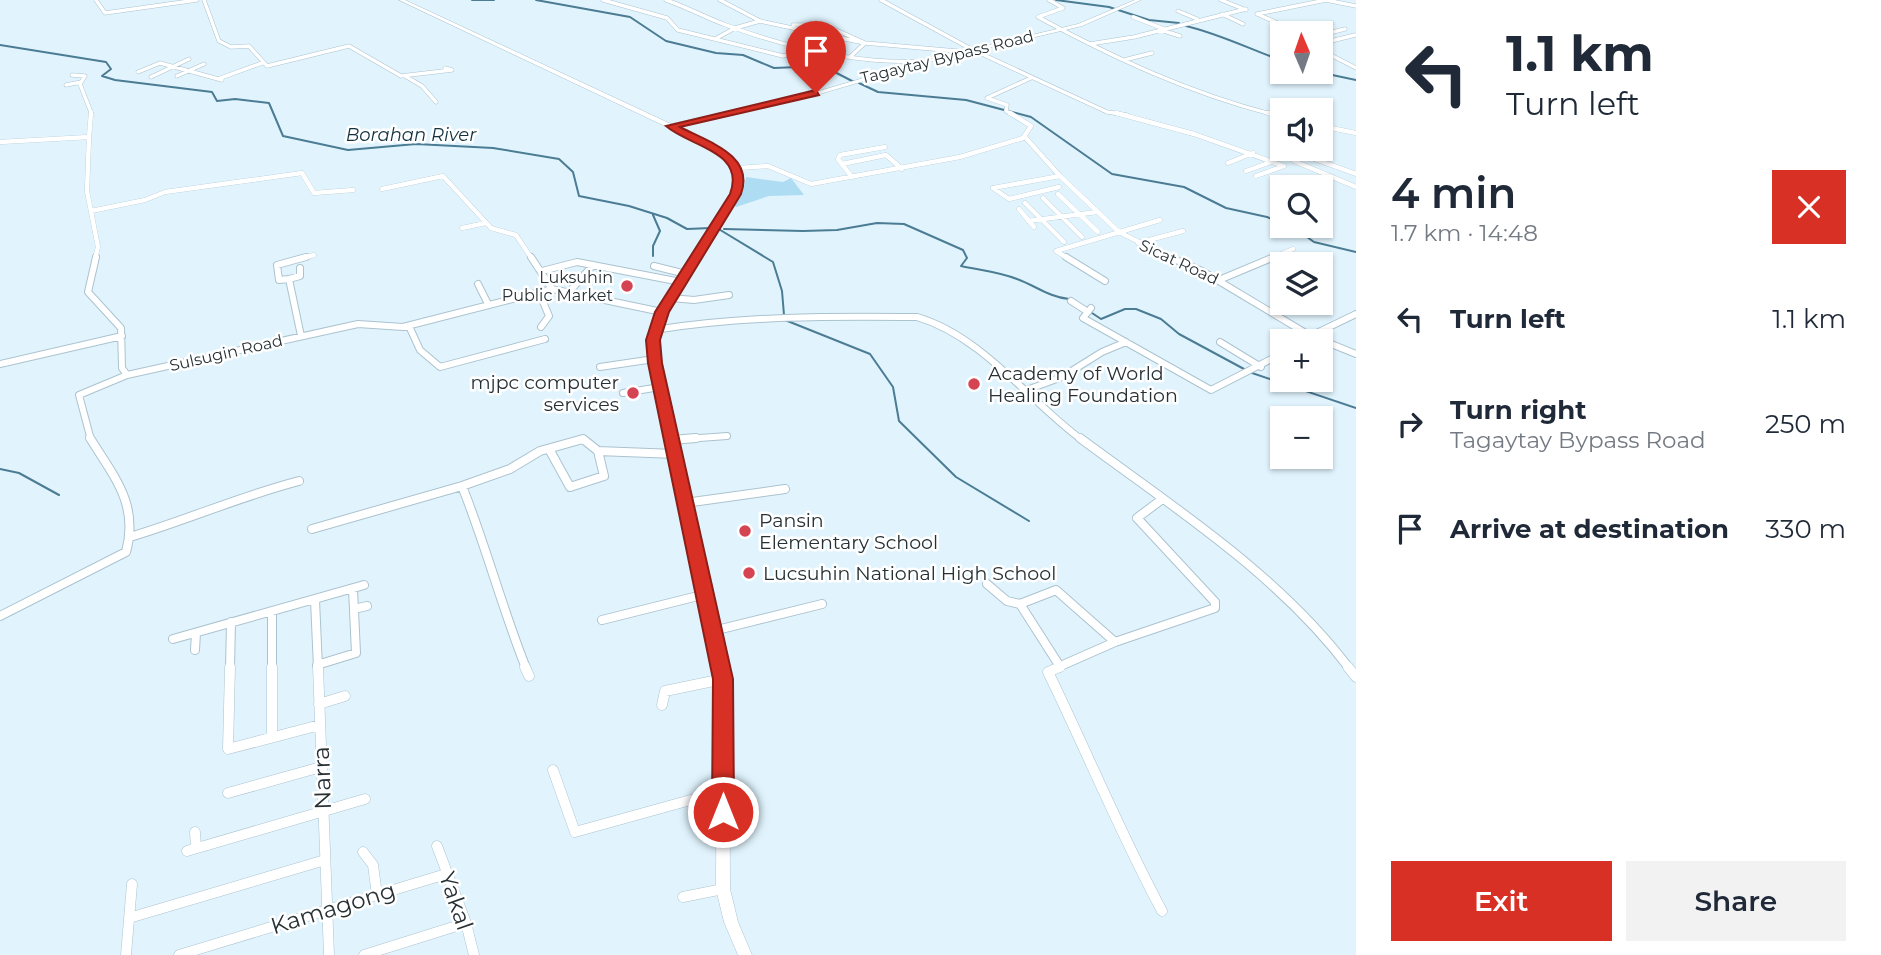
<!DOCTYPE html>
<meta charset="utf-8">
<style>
body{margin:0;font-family:Montserrat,sans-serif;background:#f2f2f3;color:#1f2937;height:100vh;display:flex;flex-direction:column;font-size:26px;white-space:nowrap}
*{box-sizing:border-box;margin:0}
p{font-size:23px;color:#747a83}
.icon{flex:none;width:38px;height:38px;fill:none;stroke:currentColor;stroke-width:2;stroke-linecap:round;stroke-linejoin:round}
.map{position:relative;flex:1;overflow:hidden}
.panel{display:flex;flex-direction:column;background:#fff;width:525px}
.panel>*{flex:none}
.hud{background:#fff;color:#1f2937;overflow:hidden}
.needle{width:46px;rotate:358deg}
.fabs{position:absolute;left:1270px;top:21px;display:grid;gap:14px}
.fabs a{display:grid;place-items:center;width:63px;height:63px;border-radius:0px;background:#fff;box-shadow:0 2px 5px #0004;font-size:35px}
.pin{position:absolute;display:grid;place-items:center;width:60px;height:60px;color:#fff;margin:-72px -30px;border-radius:50% 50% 50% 0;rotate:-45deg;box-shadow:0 0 7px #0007}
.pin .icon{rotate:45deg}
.me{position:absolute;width:77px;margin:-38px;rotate:0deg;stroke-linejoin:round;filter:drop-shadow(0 0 5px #0008)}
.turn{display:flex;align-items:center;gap:24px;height:147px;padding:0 35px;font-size:32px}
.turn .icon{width:91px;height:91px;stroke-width:2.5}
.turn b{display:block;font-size:49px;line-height:60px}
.round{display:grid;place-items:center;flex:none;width:74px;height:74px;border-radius:0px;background:#f2f2f3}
.headline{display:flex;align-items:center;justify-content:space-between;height:119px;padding:0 35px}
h1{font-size:42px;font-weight:600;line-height:52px}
.button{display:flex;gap:14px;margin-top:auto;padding:14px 35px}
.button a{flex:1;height:80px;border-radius:0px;background:#d93025;color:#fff;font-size:28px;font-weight:600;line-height:80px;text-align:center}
.button a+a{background:#f2f2f3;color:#1f2937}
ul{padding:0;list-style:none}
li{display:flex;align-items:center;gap:21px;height:105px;padding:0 35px}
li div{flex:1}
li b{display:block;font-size:26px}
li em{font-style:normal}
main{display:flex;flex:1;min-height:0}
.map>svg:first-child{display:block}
.green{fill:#aedcf3}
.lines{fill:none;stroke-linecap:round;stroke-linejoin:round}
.stream{stroke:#4b7c93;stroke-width:2}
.minor-far4-casing{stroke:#abc3cf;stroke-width:4.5}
.minor-far3-casing{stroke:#abc3cf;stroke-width:5}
.minor-far2-casing{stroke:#abc3cf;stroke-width:8}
.minor-far1-casing{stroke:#abc3cf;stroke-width:10}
.minor-casing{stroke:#abc3cf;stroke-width:11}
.major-casing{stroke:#abc3cf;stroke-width:1}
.minor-far4{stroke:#fff;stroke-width:3.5}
.minor-far3{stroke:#fff;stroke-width:4.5}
.minor-far2{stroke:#fff;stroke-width:6}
.minor-far1{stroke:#fff;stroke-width:8}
.minor{stroke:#fff;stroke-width:10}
.major{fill:#fff;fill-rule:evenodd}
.route{fill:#d93025;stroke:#8d1f18;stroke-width:2}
.poi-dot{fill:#d54452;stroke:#fff;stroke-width:2.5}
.labels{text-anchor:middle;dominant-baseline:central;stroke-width:5;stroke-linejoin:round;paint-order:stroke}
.far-street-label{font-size:16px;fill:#273135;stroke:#fff}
.far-poi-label{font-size:16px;fill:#273135;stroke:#fff;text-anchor:end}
.far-water-label{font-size:18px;font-style:italic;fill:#12323f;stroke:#fff}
.poi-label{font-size:19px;fill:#273135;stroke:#fff;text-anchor:start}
.near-street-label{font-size:23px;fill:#273135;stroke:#fff}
</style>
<main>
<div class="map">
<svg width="1356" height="955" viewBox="0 0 1356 955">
<rect width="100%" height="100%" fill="#e1f4fe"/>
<path class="green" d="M746 177 783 182 791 178 804 195 769 196 736 207 733 205 744 187Z"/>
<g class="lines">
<path class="stream" d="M472 0H494
M536 0 630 17 666 41 716 53 743 55 774 68 823 66 854 82
M1056 0 1109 7 1149 20 1179 23
M1186 26C1220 34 1249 49 1283 61
M0 45 106 62 111 69 102 76 115 80 212 92 217 101 235 99 269 103 283 136 348 150 416 144 493 148 559 159 573 172 579 196 629 206 667 218 687 229 711 228
M1318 72 1356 80
M859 83 878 92 966 100 1031 117 1112 174 1184 187 1226 208 1267 217 1296 229 1314 242 1356 252
M653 215 660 231 653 246V256
M717 228 773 262 782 291 784 315
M724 229 803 231 837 230 877 223 904 224 963 250 967 258 961 266C979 270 999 272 1017 279 1036 286 1049 297 1069 299
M1092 313 1101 319 1125 309H1136L1161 319 1179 334 1244 369
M785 320 870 354 893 387 899 421 956 477 1029 521
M1252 373 1356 408
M0 469 19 473 59 495"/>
<defs>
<path id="minor-far4" d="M96 0 105 13 197 0
M204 0 219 41 231 47 249 46 267 66 349 46 401 76 452 70 445 68
M603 0 667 18 678 30 783 56 811 51
M666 0C687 7 706 18 726 25 791 49 859 65 928 61
M720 0 760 21 825 35 865 43 968 52
M881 0 971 49 1107 112 1127 115
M1049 0 1063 8 1038 17C1114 58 1191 94 1275 115
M1221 0 1246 10
M1178 11 1197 19
M1222 14 1243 24
M1257 14 1326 0 1356 6
M1257 14 1301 33
M1133 17 1164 29
M793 25H825L865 43 850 57
M1161 30 1180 36
M1296 30 1332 23
M1321 35 1345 29
M717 38 735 28 760 21
M1323 43 1355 35
M1090 44 1134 37 1246 9
M1321 50 1356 68
M1124 60 1152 53
M138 72 160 63 222 80
M72 75 85 76 80 84 92 115
M177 76 204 64
M405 76 422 86 436 102
M151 77 189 59
M218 79 262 63
M66 85 81 82
M1013 115 1006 111 1007 105 987 98 1031 78"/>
<path id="minor-far3" d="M1116 113 1194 134 1284 166
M1268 113 1283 117
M1321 126 1356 133
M89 137 91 113
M1025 137 1060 176 1119 232 1173 259
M0 142 89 137 87 191 98 247 95 259
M1295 152 1356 174
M1304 155 1294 161 1356 187
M1228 163 1253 153
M842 164 886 155 902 169
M738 168 768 166 811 184 960 157 1023 138 1031 126 1010 113
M1246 171 1274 161
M1256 176 1284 166
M852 177 838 159 840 155 885 147
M993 188 1009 199 1059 187
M993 188 1060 176
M382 189 443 176 491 228 516 235 532 259
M1058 194 1098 232
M1043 198 1082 237
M1025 203 1064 242
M1019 209 1034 227
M91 211 145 200 165 192 302 173 314 193 353 190
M1028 221 1097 212
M462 228 486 223
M1138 243 1183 231
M1056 251 1160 220
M1056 251 1069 259
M300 259 314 255
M1270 259 1293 249"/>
<path id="minor-far2" d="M96 257 88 292 121 328 122 368 127 375 358 324 403 327 552 289 662 312
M531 257 552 289
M1066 257 1105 281
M1169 257 1202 271 1309 335 1356 354
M654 266 686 274
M542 271 577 262 681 282
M289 279 300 276V268
M1219 280 1274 257
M478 284 488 304
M571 290 593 265
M539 292 549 316 541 327
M671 298 694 300 729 295
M1071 301 1088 312
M1091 308 1083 318 1211 390 1283 353
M409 326 420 350 440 367 545 339
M654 330C742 316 828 316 917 317 982 336 1029 401 1082 440
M301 336 289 279 279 280 277 265 306 257
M1300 341 1356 314
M1220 342 1261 367
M0 364 122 336
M600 367 654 359
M1024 391 1062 377 1102 352 1126 342
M623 393 660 387
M91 440 79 395 127 375
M579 440H584
M672 440 727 436"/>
<path id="minor-far1" d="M1080 438C1173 507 1278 574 1349 668
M672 440 696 438
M549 449 570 487 604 476 598 451
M462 486C486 546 502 608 526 668
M685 503 785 489
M312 529 462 486 510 469 540 451 583 439 598 451 675 454
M130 537C187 520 241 496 299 481
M987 584 1007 601 1020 604
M315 600 318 668
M354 609 367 606
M272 612V668
M0 616 126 552C139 504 114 477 90 438
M602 620 706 594
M713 631 822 604
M173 639 364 585
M195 650 196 633
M317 665 356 653 353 589
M1059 665 1020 604 1056 590 1115 642
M230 668 231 622
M1056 668 1115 642 1215 608V602L1137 518 1161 500"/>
<path id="minor" d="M230 667 228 749 320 725
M272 667V737
M318 667 329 955
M525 667 529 676
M1060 667 1048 672C1087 752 1120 833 1162 911
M1348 667 1356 677
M319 704 345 696
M662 705 665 691 723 679
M553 770 575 832 723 791
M228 793 321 767
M195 832 196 848
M437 846 466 923 474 955
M187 851 365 799
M363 852 373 865 377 895
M683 897 723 889
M129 918 325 860
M126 955 132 884
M179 955 446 874
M364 955 466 923"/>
<path id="major" d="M399 0H405L671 124 805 95 926 60 1078 24 1135 0H1141L1082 26 929 62 806 98 676 127C697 137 746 153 743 183 742 187 740 190 739 194L661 322 657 340 659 363 729 679 730 889 738 922 752 955H738L724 922 716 889 717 679 651 363 649 340 653 322 733 194C741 169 730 160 709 147Z"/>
</defs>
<use href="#minor-far4" class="minor-far4-casing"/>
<use href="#minor-far3" class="minor-far3-casing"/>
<use href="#minor-far2" class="minor-far2-casing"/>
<use href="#minor-far1" class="minor-far1-casing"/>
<use href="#minor" class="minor-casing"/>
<use href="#major" class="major-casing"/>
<use href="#minor-far4" class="minor-far4"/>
<use href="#minor-far3" class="minor-far3"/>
<use href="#minor-far2" class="minor-far2"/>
<use href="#minor-far1" class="minor-far1"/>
<use href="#minor" class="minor"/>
<use href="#major" class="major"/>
</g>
<path class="route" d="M816 90 819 95 680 127C708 142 755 155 741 194L669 312 660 340 662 363 733 679 734 812 730 820 723 823 715 820 712 812 713 679 648 363 646 340 655 312 730 194C746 151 690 147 666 126Z"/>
<g class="poi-dot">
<circle cx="627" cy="286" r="7"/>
<circle cx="974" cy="384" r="7"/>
<circle cx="633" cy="393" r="7"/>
<circle cx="745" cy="531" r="7"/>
<circle cx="749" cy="573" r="7"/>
</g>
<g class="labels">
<g class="far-street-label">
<text transform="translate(947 57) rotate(-14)">Tagaytay Bypass Road</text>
<text transform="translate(1179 262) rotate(25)">Sicat Road</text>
<text transform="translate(226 353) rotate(-13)">Sulsugin Road</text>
</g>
<g class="far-poi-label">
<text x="613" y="277">Luksuhin<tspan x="613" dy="18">Public Market</tspan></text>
</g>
<g class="far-water-label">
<text x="411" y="135">Borahan River</text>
</g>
<g class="poi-label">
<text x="988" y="373">Academy of World<tspan x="988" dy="22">Healing Foundation</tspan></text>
<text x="619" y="382" text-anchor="end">mjpc computer<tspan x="619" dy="22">services</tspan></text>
<text x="759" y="520">Pansin<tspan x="759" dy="22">Elementary School</tspan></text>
<text x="763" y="573">Lucsuhin National High School</text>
</g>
<g class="near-street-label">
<text transform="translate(322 778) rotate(-92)">Narra</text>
<text transform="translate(456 901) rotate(71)">Yakal</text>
<text transform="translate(333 908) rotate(-17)">Kamagong</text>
</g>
</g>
</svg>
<div class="fabs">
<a><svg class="needle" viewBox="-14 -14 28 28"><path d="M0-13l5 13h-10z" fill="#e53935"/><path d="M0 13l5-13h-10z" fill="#747a83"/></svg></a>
<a><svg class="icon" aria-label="sound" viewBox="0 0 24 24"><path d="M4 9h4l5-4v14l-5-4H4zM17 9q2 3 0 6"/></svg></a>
<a><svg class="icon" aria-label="search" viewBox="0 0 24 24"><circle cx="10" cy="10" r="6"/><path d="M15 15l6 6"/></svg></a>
<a><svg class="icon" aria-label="layers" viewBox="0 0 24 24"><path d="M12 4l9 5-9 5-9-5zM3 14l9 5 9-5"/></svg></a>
<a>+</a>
<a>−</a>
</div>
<div class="pin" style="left:816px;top:93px;background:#d93025"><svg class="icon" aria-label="arrive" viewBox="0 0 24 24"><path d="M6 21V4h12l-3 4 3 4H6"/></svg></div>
<svg class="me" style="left:723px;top:812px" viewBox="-20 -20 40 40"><circle r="17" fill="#d93025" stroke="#fff" stroke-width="3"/><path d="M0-11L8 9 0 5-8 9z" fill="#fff"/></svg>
</div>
<section class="panel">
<div class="hud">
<div class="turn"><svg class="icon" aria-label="left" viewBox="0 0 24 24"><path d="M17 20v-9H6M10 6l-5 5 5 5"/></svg><div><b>1.1 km</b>Turn left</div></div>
</div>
<div class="headline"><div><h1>4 min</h1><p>1.7 km · 14:48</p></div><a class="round" style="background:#d93025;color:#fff"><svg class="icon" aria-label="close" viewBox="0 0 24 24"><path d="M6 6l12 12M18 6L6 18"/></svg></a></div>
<ul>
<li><svg class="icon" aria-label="left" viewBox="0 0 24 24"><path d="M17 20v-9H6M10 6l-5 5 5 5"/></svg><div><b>Turn left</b></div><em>1.1 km</em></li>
<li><svg class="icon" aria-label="right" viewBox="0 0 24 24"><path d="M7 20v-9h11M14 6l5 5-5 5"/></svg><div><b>Turn right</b><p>Tagaytay Bypass Road</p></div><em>250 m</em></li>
<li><svg class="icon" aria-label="arrive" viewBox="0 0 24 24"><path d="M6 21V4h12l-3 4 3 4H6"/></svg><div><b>Arrive at destination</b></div><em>330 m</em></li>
</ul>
<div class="button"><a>Exit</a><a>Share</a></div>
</section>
</main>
